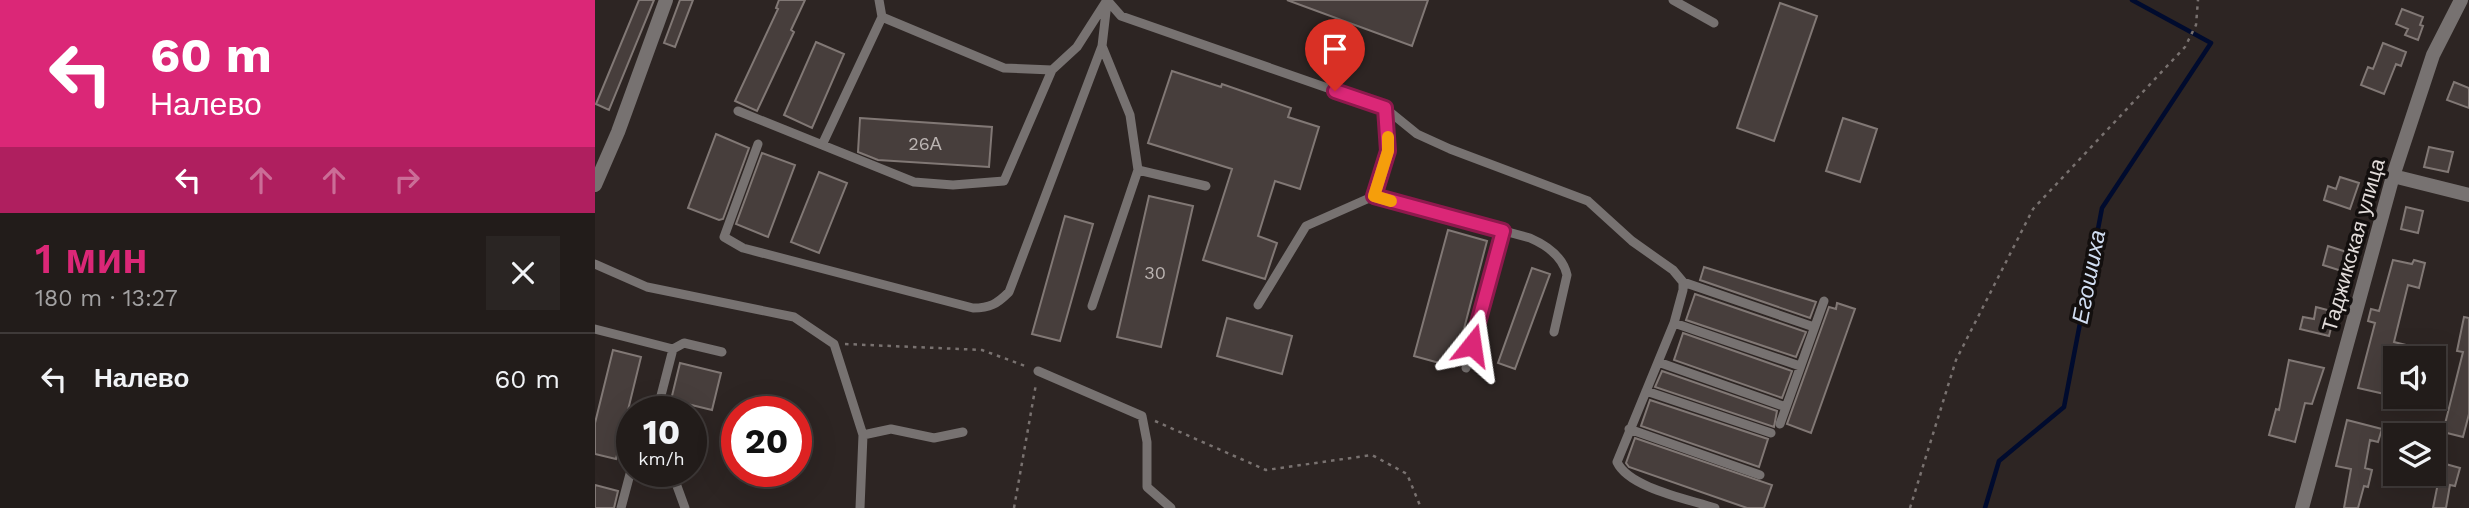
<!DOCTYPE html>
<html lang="ru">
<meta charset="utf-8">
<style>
body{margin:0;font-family:"Work Sans",sans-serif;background:#2a2523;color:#f1f3f6;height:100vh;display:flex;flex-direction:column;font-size:26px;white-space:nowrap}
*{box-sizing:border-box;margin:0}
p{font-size:23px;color:#a2a1a2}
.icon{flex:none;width:38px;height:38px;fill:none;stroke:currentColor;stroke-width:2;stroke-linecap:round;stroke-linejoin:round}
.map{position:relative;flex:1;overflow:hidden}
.side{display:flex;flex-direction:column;background:#221c1a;width:595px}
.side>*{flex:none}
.guide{background:#db2777;color:#fff;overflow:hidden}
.controls{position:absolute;left:1788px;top:346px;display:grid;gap:14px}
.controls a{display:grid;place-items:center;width:63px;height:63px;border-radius:0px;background:#221c1a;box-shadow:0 7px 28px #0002,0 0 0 2px #3f3a39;font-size:35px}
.speed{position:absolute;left:21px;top:396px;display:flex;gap:14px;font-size:35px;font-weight:700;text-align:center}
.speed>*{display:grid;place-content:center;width:91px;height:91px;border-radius:50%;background:#221c1a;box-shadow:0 7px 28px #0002,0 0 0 2px #3f3a39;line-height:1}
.speed small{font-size:18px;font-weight:400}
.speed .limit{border:10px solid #d22;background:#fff;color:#111}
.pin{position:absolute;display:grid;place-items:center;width:60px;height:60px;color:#fff;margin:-72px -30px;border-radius:50% 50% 50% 0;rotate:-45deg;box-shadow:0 0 7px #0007}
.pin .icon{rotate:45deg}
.me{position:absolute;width:77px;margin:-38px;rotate:15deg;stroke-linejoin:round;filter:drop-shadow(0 0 5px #0008)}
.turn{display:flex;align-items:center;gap:24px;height:147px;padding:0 35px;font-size:32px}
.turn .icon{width:91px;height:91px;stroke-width:2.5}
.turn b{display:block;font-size:49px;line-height:60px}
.lanes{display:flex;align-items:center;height:66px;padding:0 35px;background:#0003;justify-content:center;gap:35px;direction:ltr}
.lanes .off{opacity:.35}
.round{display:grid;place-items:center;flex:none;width:74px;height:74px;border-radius:0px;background:#2a2523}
.head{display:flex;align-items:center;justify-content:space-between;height:119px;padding:0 35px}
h1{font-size:42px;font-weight:600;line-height:52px;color:#db2777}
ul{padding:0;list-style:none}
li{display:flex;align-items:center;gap:21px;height:91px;padding:0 35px;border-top:2px solid #3f3a39}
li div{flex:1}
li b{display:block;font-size:26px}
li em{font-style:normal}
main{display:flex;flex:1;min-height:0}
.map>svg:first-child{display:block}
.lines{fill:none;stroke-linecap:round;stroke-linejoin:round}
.stream{stroke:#000b2e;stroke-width:4.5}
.building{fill:#473e3c;stroke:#817875;stroke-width:2}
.path{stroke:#797270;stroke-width:2.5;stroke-dasharray:3.5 5;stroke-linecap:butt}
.service{stroke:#777271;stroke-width:9}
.minor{stroke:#777271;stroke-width:14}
.route-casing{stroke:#8e194d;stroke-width:18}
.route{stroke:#db2777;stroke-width:12}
.slow{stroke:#f59e0b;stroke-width:12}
.labels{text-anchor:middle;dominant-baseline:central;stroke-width:7;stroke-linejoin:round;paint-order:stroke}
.number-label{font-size:18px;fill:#bbb4b2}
.street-label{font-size:21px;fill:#e2dcda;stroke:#130f0e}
.water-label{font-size:23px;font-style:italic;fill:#d1def2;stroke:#130f0e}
</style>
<main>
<section class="side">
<div class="guide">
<div class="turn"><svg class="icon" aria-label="left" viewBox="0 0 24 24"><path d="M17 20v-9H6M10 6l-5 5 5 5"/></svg><div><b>60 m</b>Налево</div></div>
<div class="lanes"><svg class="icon" aria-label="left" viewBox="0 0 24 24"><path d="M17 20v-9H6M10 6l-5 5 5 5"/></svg><svg class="icon off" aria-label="ahead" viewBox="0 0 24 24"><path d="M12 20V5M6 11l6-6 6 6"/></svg><svg class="icon off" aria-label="ahead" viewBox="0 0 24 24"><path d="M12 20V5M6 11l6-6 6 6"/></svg><svg class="icon off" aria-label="right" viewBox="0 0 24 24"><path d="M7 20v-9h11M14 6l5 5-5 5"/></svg></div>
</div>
<div class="head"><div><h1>1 мин</h1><p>180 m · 13:27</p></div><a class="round"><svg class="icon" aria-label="close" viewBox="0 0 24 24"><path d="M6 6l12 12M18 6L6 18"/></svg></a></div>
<ul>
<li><svg class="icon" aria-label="left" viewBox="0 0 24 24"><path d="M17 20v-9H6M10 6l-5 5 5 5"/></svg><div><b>Налево</b></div><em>60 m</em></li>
</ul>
</section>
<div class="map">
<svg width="1874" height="508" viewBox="0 0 1874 508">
<rect width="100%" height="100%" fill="#2d2523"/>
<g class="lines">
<path class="stream" d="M1390 508 1404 461 1469 407 1507 208 1616 43 1537 0"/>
</g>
<path class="building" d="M44 0H59L14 110 1 104Z
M85 0H98L80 47 69 43Z
M184 0H210L196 30 199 32 162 111 140 101 183 9 181 8Z
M692 0H833L817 46Z
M1185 3 1222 16 1179 141 1142 128Z
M1807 9 1828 17 1825 25 1828 26 1823 40 1810 35 1813 29 1801 24Z
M221 42 249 54 217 128 189 115Z
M1788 43 1811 52 1806 66 1801 64 1789 94 1766 85 1773 67 1778 69Z
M577 71 626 87 627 84 696 108 693 117 724 127 705 189 680 181 663 236 682 243 670 279 608 260 637 169 553 143Z
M1859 82 1874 88V108L1852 100Z
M265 118 397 127 394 167 283 160 263 152Z
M1248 118 1282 129 1265 182 1231 171Z
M121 134 154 148 128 219 124 220 93 208Z
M1834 147 1858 152 1853 172 1829 167Z
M167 153 200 165 173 237 141 224Z
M224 172 252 183 224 253 196 242Z
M1745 177 1764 183 1755 209 1729 200 1733 186 1741 189Z
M554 196 598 206 566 347 522 337Z
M1811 207 1828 211 1823 233 1806 229Z
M470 216 498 224 465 341 437 334Z
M853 230 892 241 859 367 819 356Z
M1733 246 1761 255 1756 274 1728 265Z
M1798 260 1817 264 1819 260 1830 263 1824 288 1813 285 1799 342 1815 346 1811 359H1801L1794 395 1763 388 1780 323 1773 321 1776 309 1784 311Z
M1109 267 1221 302 1215 318 1105 280Z
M937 268 955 274 920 369 903 363Z
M1100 294 1211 332 1201 357 1091 320Z
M1242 303 1260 309 1216 433 1192 424 1234 307 1241 309Z
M1721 307 1740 312 1734 336 1705 329 1708 317 1719 319Z
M1869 317 1874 318V414L1868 437 1848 432 1868 352 1862 351Z
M632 318 697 336 687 374 622 356Z
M1088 333 1197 371 1187 398 1079 360Z
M18 350 46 357 21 459 0 454V423Z
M1694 360 1729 368 1717 404 1710 403 1700 442 1674 435 1681 409 1684 410Z
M85 363 126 373 117 410 76 400Z
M1067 371 1182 411 1179 427 1060 387Z
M1055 400 1173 439 1164 467 1046 426Z
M1752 420 1787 429 1783 442 1775 440 1770 468 1777 470 1773 487 1769 486 1763 508H1749L1756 469 1741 466Z
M1040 438 1177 485 1169 508H1152L1034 467 1031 463Z
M1847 463 1865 468 1860 486 1855 485 1851 508H1838Z
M0 485 23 491 19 508H0Z"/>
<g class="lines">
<path class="path" d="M250 344 387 350 433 367
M560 421 671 470 777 455 812 474 826 508
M419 508 441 384
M1315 508 1361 360 1438 209 1590 47 1601 25 1603 0"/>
<path class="service" d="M284 0 287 17 409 68 457 70
M512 0 526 16 790 108 822 134 855 149 993 201 1037 241 1078 270 1088 282V290L1079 323 1022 462C1034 488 1093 499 1120 508
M1078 0 1119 23
M143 111 319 182 358 185 409 181 457 70 482 47 512 0
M163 144 129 237 148 248 378 308C395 308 402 304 414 292L507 46
M227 145 287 17
M543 170 611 186
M779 196 935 238C951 245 968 257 972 275L959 332
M0 264 52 287 199 317 239 344 268 435 265 508
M1088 282 1219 327
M663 305 711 226 779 196 794 151 790 108
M497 306 543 170 535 115 507 46 512 3
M1079 323 1205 366
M0 329 78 349 62 411
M78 349 89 343 127 352
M1063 362 1191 407
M871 368 908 231
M443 371 547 416 552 442V487L576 508
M1051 391 1176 433
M1185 424 1229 301
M1034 429 1165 475
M268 435 296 429 339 438 368 432
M68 471 78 475 90 508
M26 508 35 474 41 471"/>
<path class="minor" d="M1798 176 1874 195
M0 185 23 132 71 0
M1707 508 1798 176 1838 55 1866 0"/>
</g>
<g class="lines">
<defs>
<path id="route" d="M740 91 790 108 793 151 779 196 908 231 877 345"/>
</defs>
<use href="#route" class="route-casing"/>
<use href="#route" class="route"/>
<path class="slow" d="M793 137V151L779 196 796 201"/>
</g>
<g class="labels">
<g class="number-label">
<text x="330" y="143">26А</text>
<text x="560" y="272">30</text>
</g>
<g class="street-label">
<text transform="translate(1758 245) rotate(-74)">Таджикская улица</text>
</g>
<g class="water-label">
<text transform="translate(1494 277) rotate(-79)">Егошиха</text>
</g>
</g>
</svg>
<div class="controls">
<a><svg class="icon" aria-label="sound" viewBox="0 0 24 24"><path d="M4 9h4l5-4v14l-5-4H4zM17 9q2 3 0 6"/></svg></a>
<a><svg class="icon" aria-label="layers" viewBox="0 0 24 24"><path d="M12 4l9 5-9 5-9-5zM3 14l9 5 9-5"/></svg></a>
</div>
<div class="speed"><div>10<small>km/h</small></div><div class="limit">20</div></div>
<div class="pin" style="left:740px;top:91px;background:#d93025"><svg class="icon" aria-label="arrive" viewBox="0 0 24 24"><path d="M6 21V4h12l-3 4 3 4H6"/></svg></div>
<svg class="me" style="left:877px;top:345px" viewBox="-20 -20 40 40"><path d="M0-17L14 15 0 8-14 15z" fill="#db2777" stroke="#fff" stroke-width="4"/></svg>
</div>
</main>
